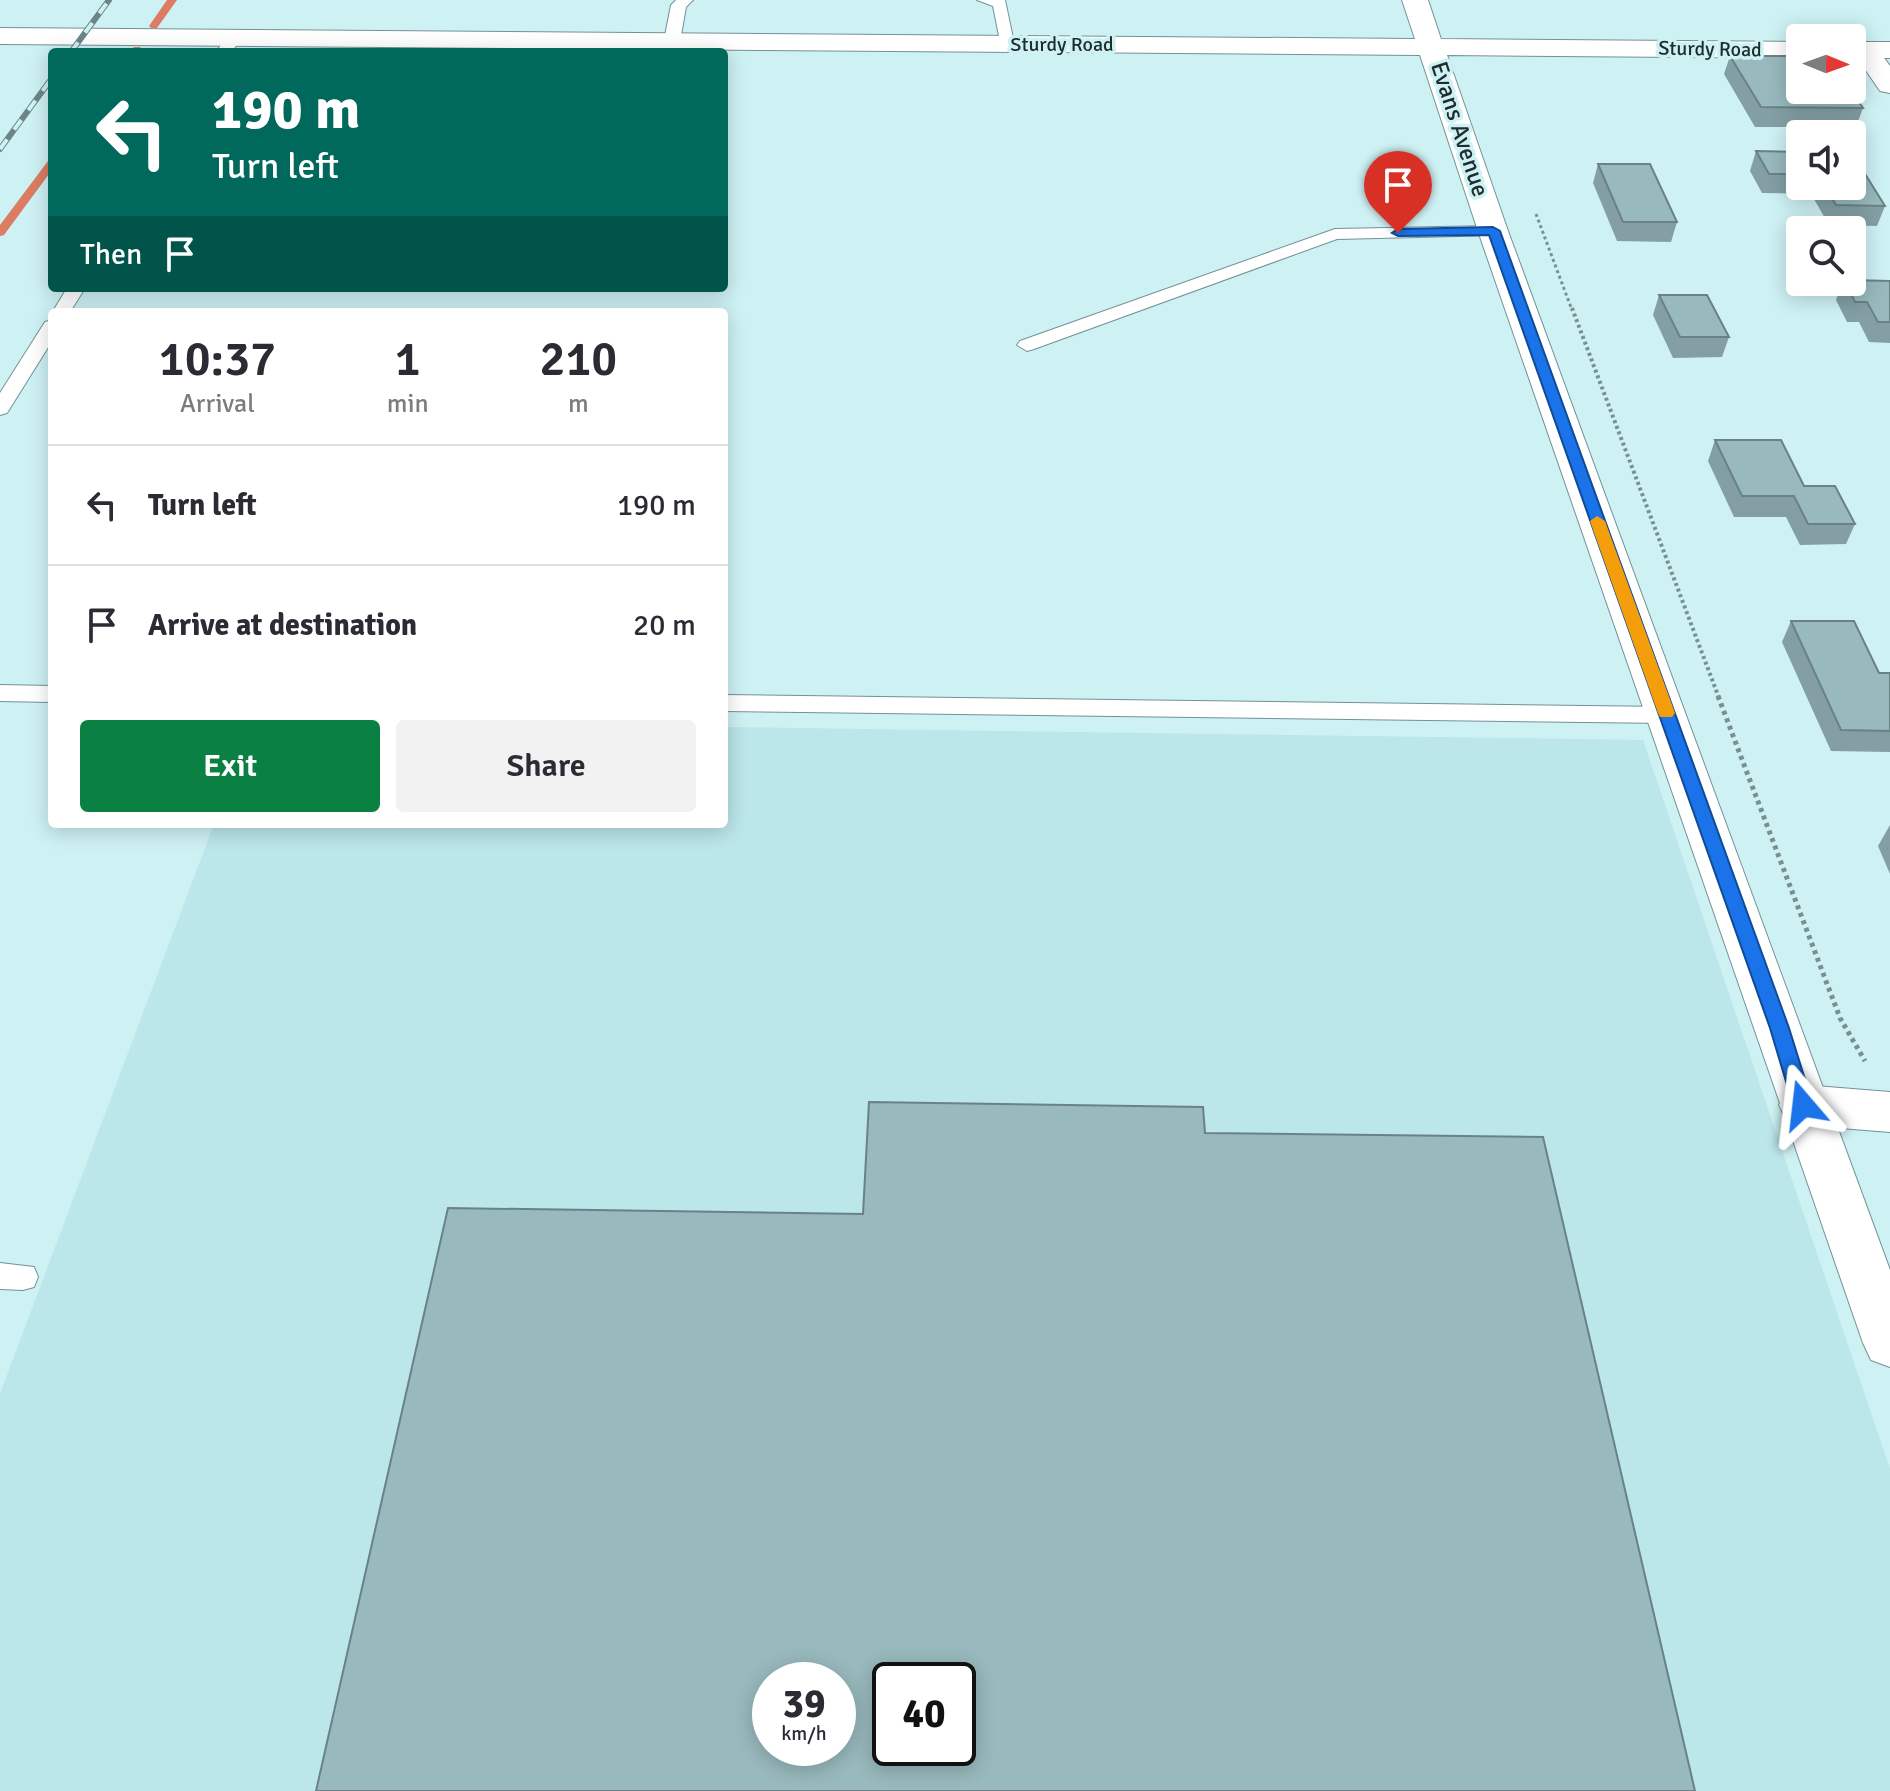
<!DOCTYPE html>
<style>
body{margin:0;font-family:Signika,sans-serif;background:#f2f2f3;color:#2b2b33;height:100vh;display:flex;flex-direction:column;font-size:30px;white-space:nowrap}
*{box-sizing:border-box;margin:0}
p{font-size:26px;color:#7c7c81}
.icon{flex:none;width:44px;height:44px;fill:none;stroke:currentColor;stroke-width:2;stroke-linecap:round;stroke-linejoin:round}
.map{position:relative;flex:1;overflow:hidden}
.details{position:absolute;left:48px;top:308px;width:680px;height:520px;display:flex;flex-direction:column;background:#fff;border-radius:8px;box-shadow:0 4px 20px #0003}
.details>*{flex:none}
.hud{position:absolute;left:48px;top:48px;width:680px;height:244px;border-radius:8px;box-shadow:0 4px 20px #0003;background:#00695c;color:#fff;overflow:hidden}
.needle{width:52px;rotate:91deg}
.tools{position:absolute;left:1786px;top:24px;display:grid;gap:16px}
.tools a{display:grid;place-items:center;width:80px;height:80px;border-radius:8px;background:#fff;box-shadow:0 4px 20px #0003;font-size:40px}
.speed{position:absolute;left:752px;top:1662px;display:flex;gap:16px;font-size:40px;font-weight:700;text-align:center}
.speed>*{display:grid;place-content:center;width:104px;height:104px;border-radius:50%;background:#fff;box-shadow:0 4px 20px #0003;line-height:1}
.speed small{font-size:20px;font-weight:400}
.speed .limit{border:4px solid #111;border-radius:12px;background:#fff;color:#111}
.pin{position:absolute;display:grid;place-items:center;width:68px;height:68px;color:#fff;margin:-82px -34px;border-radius:50% 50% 50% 0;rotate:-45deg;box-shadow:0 0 8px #0007}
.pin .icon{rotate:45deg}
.me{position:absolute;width:88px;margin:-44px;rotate:343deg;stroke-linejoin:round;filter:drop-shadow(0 0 6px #0008)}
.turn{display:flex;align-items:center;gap:28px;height:168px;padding:0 32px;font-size:36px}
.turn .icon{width:104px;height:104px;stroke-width:2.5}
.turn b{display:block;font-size:56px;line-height:68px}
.then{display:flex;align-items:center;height:76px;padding:0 32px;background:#0003;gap:16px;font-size:30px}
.eta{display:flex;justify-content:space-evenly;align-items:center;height:136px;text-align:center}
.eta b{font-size:48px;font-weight:600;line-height:56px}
.primary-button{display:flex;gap:16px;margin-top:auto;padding:16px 32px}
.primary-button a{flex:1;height:92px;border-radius:8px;background:#0b8043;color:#fff;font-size:32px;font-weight:600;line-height:92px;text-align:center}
.primary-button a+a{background:#f2f2f3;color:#2b2b33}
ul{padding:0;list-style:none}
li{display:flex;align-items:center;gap:24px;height:120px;padding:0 32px;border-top:2px solid #e1e1e2}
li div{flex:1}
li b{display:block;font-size:30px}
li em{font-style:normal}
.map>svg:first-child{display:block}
.built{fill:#bbe6ea;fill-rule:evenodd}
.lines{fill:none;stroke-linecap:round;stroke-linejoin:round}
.stream{fill:#db7c63;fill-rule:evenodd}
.service-casing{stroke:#729296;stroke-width:2}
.minor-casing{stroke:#729296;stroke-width:2}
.tertiary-casing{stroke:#729296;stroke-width:2}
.path-far2{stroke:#789092;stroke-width:3;stroke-dasharray:3 3;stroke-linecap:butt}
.path-far1{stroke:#789092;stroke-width:4;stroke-dasharray:3 3;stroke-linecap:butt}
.path{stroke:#789092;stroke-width:5;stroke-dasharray:4 4;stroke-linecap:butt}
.service{fill:#fff;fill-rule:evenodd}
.minor{fill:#fff;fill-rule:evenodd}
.tertiary{fill:#fff;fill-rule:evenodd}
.rail-casing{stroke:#6e8587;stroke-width:6}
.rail{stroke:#cef1f4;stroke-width:4;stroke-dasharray:12;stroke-linecap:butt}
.wall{fill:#839fa3}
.building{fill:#98b9bd;stroke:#6a8284;stroke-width:2;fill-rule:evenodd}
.route{fill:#1a73e8;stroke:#114b97;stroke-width:2}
.slow{fill:#f59e0b}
.labels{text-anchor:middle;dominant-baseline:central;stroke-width:7;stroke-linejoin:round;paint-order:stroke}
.far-street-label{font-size:20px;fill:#202d2f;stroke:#cef1f4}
.street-label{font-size:24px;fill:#202d2f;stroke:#cef1f4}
</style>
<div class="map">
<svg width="1890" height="1791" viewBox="0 0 1890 1791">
<rect width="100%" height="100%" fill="#cef1f4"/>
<path class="built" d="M724 727 1643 740 1890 1469V1791H0V1394L214 824H724ZM770 1680H838V1748H770ZM890 1680H958V1748H890Z"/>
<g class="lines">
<path class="stream" d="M167 0H177L157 28H151L149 26Z
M134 47H140L142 49 140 52H130Z
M52 160V170L4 235 0 236V225L48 161Z"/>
<defs>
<path id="service" d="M676 0H693L686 7 680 41 672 46 664 41 671 5Z
M977 0H1005L1014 43 1011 46H1001L993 6Z
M233 33 241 38 232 52H216L228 35Z
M1493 226 1499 227 1502 231 1499 235 1337 239 1034 349 1027 351 1017 345 1020 341 1335 229Z
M67 288H85L70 312 52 313Z
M52 320V341L7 413 0 415V393L45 322Z
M0 685 52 686V702L0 701Z
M724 695 1667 707 1675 709 1679 715 1675 721 1667 723 724 711Z
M0 1263 34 1267 38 1277 34 1287 23 1290 0 1289Z"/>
<path id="minor" d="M1865 42 1874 44 1890 66V93L1880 91 1852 50 1856 44Z
M1803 1085 1890 1092V1132L1803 1125 1786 1119 1779 1105 1786 1091Z"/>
<path id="tertiary" d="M1402 0H1428L1441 39 1800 42V58L1447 55 1508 231 1890 1270V1367L1871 1360 1863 1343 1478 231 1420 55 0 44V28L1415 39Z
M1852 42H1890V58H1852Z"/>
</defs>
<use href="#service" class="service-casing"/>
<use href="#minor" class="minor-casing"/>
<use href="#tertiary" class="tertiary-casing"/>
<path class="path-far2" d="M1536 214 1572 310"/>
<path class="path-far1" d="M1572 308 1719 698"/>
<path class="path" d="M1718 696 1840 1018 1865 1061"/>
<use href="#service" class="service"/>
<use href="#minor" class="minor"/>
<use href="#tertiary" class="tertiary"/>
<defs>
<path id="rail" d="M71 52 109 0
M0 149 52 78"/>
</defs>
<use href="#rail" class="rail-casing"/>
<use href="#rail" class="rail"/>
</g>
<path class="wall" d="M1730 56 1800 90H1835L1834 92 1863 108 1856 127H1755L1724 74Z
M1756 151 1800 152V186H1852L1885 206 1877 226 1829 225 1811 194 1762 193 1750 171Z
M1598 164 1677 222 1671 242 1617 241 1593 183Z
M1890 281V343L1869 342 1859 322H1847L1836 300 1843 282Z
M1659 295 1729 337 1722 357 1673 358 1653 315Z
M1715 440 1804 486 1855 524 1846 544 1800 545 1786 517H1734L1708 461Z
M1791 621 1879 673H1890V752L1831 751 1782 642Z
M1890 825V874L1878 846Z"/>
<path class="building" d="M1730 56H1800V90H1833L1835 93H1853L1863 108 1761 107Z
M1756 151 1800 152V174H1769Z
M1852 153 1885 206 1836 205 1825 186H1852Z
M1598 164H1650L1677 222H1623Z
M1852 280 1890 281V322H1878L1867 302H1855L1845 282H1852Z
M1659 295H1707L1729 337H1680Z
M1715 440H1781L1804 486H1835L1855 524H1808L1794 496H1742Z
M1791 621H1854L1879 673H1890V731L1841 730Z
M869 1102 1203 1107 1205 1133 1543 1137 1695 1791H316L448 1208 863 1214ZM770 1680H838V1748H770ZM890 1680H958V1748H890Z"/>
<path class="route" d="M1493 227 1500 231 1789 1028 1813 1105 1810 1111H1796L1793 1105 1770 1028 1489 235 1398 236 1392 233 1398 229Z"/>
<path class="slow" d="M1597 516 1605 521 1675 713 1672 717H1660L1658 713 1590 521Z"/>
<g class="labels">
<g class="far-street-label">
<text x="1062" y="44">Sturdy Road</text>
<text transform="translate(1710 49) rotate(1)">Sturdy Road</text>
</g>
<g class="street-label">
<text transform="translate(1460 129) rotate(72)">Evans Avenue</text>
</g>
</g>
</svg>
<div class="tools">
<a><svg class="needle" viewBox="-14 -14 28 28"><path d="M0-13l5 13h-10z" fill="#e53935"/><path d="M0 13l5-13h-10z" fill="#7c7c81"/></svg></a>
<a><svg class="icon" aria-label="sound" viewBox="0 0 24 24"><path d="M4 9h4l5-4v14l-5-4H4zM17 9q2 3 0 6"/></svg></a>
<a><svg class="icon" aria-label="search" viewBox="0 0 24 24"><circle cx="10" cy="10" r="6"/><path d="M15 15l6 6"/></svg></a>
</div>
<div class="speed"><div>39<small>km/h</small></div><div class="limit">40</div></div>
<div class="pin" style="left:1398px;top:233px;background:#d93025"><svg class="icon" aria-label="arrive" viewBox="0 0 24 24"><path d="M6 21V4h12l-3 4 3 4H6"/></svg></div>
<svg class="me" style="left:1803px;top:1105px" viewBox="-20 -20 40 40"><path d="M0-17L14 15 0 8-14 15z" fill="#1a73e8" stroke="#fff" stroke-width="4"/></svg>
<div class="hud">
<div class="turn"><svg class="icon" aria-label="left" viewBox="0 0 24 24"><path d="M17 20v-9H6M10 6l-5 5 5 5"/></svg><div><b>190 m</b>Turn left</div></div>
<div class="then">Then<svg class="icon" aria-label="arrive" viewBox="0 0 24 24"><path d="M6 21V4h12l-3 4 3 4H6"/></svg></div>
</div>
<section class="details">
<div class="eta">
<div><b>10:37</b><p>Arrival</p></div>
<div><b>1</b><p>min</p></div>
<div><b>210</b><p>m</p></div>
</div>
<ul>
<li><svg class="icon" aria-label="left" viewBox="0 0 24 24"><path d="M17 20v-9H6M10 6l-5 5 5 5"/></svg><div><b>Turn left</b></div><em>190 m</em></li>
<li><svg class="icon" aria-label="arrive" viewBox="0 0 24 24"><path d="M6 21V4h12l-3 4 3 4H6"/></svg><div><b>Arrive at destination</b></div><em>20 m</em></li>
</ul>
<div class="primary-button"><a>Exit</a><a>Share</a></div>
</section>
</div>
